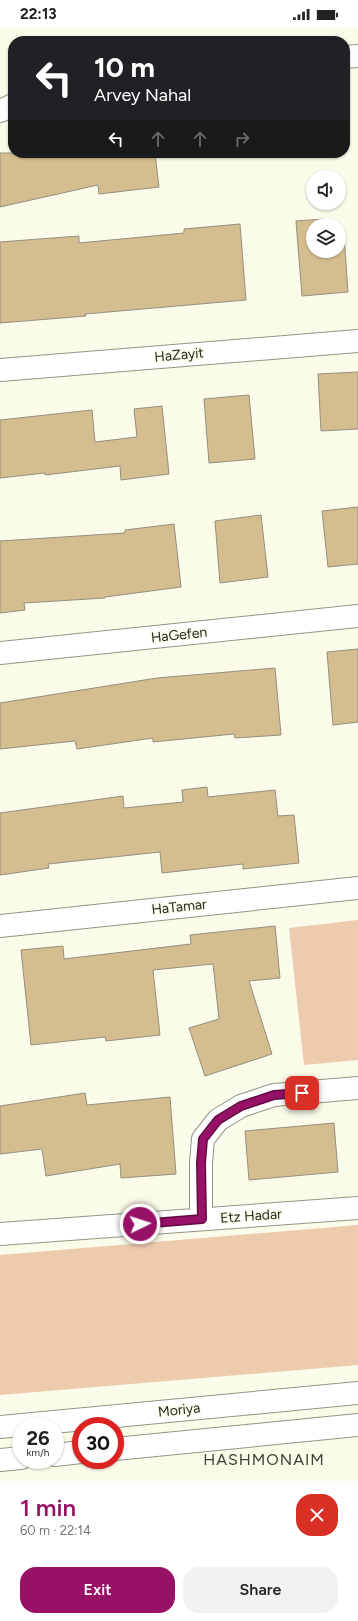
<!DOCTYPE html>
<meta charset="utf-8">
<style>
body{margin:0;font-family:Figtree,sans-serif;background:#f2f2f2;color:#222;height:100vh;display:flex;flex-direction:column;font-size:15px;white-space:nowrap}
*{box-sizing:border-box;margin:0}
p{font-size:13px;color:#767676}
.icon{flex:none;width:22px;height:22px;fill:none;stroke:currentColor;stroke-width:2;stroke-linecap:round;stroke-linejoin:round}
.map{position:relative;height:1453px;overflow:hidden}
.panel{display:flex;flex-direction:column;background:#fff;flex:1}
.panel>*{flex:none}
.hud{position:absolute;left:8px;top:8px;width:342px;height:122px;border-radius:16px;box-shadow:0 1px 3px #0004;background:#202124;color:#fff;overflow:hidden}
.controls{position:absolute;left:306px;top:142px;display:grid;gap:8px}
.controls a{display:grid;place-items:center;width:40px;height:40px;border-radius:50%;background:#fff;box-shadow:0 1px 3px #0004;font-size:20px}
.speed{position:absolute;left:12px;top:1389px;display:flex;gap:8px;font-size:20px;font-weight:700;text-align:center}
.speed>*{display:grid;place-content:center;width:52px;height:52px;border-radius:50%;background:#fff;box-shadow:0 1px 3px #0004;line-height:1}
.speed small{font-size:10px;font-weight:400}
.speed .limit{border:6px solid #d22;background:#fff;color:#111}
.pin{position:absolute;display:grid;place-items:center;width:34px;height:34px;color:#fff;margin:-17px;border-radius:8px;box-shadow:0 2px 6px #0006}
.me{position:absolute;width:44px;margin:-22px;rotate:86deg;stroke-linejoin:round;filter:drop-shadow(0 0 3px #0008)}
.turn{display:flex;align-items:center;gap:14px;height:84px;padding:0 20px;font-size:18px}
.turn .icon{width:52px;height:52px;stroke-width:2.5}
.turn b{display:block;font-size:28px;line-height:34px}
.lanes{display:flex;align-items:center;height:38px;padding:0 20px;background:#0003;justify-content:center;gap:20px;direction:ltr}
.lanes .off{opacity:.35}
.round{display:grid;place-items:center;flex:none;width:42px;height:42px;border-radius:16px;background:#f2f2f2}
.summary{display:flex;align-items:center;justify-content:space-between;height:68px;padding:0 20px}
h1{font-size:24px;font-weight:600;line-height:30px;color:#971167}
.primary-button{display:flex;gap:8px;margin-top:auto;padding:8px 20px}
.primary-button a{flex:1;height:46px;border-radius:16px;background:#971167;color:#fff;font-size:16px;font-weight:600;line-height:46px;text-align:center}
.primary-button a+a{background:#f2f2f2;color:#222}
.status{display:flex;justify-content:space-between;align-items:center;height:28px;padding:0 20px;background:#fff;direction:ltr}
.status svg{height:11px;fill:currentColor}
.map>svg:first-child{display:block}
.green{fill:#edcbaf}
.building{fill:#d4be8f;stroke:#968e7f}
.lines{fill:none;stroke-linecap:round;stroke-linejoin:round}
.minor-casing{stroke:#939584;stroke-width:24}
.tertiary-casing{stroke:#939584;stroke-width:24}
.minor{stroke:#fff;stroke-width:22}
.tertiary{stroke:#fff;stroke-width:22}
.route-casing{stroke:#620b43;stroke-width:10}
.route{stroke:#971167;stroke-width:7}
.labels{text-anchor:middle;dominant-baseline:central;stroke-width:3;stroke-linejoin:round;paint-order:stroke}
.street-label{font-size:14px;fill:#282922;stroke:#fafbe8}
.quarter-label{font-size:16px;letter-spacing:1px;fill:#414233;stroke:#fafbe8}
</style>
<div class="status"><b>22:13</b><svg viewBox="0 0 49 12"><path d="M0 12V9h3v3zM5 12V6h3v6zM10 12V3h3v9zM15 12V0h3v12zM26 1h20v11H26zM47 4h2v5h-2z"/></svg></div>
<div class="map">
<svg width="358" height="1453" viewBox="0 0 358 1453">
<rect width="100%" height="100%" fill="#fafbe8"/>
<path class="green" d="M358 892V1032L304 1037 289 900Z
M358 1197V1337L0 1367V1227Z"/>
<path class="building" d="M0 125H155L159 159 99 166 98 157 0 179Z
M324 191V197H313V223H339V207H344L348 264 302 268 296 193Z
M240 196 246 272 85 286 86 288 0 295V214L79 208V215L184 205V201Z
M358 344V401L321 403 318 346Z
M249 367 255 431 209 435 204 371Z
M162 378 169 446 121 452 120 438 45 447V445L0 450V392L92 382 95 414 137 409 134 381Z
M358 479V536L328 539 322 483Z
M261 487 268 549 220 555 215 493Z
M174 496 181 559 105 569V570L24 575 25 582 0 585V513L125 505V502Z
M358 621V694L333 697 327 624Z
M275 640 281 707 235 710 234 706 153 714V710L77 721 75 713 0 721V675L157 650Z
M207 759 208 769 275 762 278 788 294 787 299 835 243 841V836L162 845 160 824 48 836 49 840 0 847V785L123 768 124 780 183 774 182 762Z
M275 898 280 950 249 953 272 1026 205 1048 189 1000 219 991 213 936 153 942 160 1007 106 1013 105 1009 31 1017 21 922 63 918 64 931 191 916 190 907Z
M85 1065 87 1077 170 1069 176 1146 121 1150 120 1136 46 1148 42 1121 0 1126V1078Z
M334 1095 338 1144 249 1152 245 1103Z"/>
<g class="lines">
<defs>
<path id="minor" d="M0 342 358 313
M0 625 358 588
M0 898 358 860
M201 1191V1135L203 1111 218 1092 241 1078 274 1067 358 1060
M0 1206 358 1180"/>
<path id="tertiary" d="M345 29 358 28
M0 83 13 77
M0 1399 358 1365
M115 1421 358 1397
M55 1427 81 1424
M0 1432 21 1430"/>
</defs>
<use href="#minor" class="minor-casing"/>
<use href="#tertiary" class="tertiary-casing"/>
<use href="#minor" class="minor"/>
<use href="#tertiary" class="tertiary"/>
</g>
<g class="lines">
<defs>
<path id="route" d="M140 1196 202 1191 201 1135 203 1111 218 1092 241 1078 274 1067 302 1065"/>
</defs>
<use href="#route" class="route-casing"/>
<use href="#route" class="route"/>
</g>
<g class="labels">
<g class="street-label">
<text transform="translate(179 327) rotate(-5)">HaZayit</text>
<text transform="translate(179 607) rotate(-6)">HaGefen</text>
<text transform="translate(179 879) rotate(-6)">HaTamar</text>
<text transform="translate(251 1188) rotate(-4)">Etz Hadar</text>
<text transform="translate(179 1382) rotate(-6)">Moriya</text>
</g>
<g class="quarter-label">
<text x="264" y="1431">HASHMONAIM</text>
</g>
</g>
</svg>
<div class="controls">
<a><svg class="icon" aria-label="sound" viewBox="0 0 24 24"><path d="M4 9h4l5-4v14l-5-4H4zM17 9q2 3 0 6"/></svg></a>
<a><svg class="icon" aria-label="layers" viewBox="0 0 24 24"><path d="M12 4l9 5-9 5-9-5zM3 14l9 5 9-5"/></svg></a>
</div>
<div class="speed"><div>26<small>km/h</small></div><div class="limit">30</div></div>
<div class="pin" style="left:302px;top:1065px;background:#d93025"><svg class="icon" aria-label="arrive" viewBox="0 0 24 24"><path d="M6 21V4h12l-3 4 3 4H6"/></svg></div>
<svg class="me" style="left:140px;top:1196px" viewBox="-20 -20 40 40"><circle r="17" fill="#971167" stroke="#fff" stroke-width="3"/><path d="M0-11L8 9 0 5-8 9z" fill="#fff"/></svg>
<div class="hud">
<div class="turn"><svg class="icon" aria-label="left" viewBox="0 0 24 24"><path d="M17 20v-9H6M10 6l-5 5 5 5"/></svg><div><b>10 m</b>Arvey Nahal</div></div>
<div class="lanes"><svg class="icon" aria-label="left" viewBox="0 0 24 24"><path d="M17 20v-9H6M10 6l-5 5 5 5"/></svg><svg class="icon off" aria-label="ahead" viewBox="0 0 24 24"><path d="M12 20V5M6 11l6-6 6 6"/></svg><svg class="icon off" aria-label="ahead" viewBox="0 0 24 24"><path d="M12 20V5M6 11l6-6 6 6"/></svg><svg class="icon off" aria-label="right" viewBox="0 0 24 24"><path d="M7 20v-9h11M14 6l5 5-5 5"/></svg></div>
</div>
</div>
<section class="panel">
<div class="summary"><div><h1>1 min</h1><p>60 m · 22:14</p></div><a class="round" style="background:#d93025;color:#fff"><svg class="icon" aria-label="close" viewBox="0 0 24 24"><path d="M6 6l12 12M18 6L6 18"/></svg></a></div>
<div class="primary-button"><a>Exit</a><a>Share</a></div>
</section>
